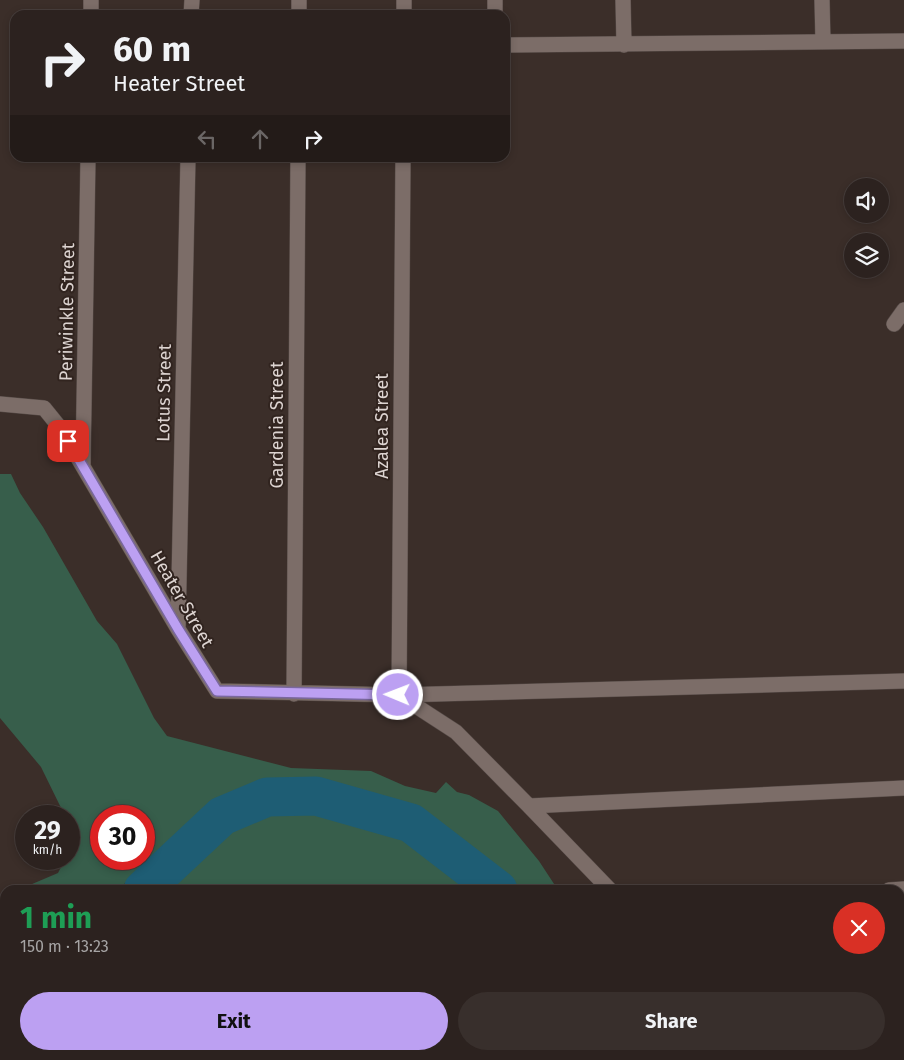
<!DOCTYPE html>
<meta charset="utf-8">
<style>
body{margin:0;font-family:"Fira Sans",sans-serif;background:#382f2c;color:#f1f3f6;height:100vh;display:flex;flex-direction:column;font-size:19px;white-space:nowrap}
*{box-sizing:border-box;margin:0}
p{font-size:16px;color:#a6a4a4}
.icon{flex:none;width:28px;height:28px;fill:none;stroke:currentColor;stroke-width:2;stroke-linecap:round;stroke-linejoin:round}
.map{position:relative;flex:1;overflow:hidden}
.side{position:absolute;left:0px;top:885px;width:905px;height:175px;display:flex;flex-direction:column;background:#2c221f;border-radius:15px 15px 0 0;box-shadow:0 2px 8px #0003,0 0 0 1px #483f3d}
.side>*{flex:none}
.banner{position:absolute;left:10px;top:10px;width:500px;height:152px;border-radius:15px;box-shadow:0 2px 8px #0003,0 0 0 1px #483f3d;background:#2c221f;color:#f1f3f6;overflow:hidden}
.buttons{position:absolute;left:844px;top:178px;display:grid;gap:10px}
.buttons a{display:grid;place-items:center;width:45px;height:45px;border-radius:50%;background:#2c221f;box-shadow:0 2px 8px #0003,0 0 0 1px #483f3d;font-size:25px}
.speed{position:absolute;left:15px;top:805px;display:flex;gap:10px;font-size:25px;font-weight:700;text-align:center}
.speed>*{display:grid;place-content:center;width:65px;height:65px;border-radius:50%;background:#2c221f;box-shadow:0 2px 8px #0003,0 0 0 1px #483f3d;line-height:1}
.speed small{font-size:12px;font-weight:400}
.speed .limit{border:8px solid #d22;background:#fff;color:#111}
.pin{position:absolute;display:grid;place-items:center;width:42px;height:42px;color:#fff;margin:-21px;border-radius:10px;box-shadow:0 2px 8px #0006}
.me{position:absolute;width:55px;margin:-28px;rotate:271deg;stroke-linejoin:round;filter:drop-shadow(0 0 4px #0008)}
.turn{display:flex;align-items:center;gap:18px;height:105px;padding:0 20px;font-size:22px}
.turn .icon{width:65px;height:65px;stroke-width:2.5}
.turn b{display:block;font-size:35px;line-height:42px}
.lanes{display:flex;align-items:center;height:48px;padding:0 20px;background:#0003;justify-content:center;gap:25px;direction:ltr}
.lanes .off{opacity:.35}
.round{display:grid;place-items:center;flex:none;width:52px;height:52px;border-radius:26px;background:#382f2c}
.head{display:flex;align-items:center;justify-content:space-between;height:85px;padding:0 20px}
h1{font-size:30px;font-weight:700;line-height:38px;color:#1e9e55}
.button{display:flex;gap:10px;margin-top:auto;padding:10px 20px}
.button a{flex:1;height:58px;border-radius:30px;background:#bca0f2;color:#111;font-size:20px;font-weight:700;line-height:58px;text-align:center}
.button a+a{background:#382f2c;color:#f1f3f6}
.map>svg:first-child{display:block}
.green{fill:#375e4b;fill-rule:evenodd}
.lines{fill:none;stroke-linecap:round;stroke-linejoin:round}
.river{stroke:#1e5d74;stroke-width:39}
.street-casing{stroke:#564b47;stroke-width:16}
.street{stroke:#7c6d68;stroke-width:15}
.route-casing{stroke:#7a689d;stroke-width:12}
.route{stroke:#bca0f2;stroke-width:9}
.labels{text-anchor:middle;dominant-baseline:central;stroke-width:4;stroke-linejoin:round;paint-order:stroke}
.street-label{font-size:18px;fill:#ddd4d1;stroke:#31241f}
</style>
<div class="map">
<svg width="904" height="1060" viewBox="0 0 904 1060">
<rect width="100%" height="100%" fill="#3b2e29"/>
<path class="green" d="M0 474H11L20 493 43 527 97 621 117 644 154 718 167 736 291 768 371 771 405 786 436 793 446 782 457 792 469 795 498 811 539 861 558 890H513L490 864 389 799 259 785 161 848 118 890H18L58 873 65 859H69V851L73 843 69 829V816H65L41 767 0 718ZM101 816H144V859H101Z
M315 804 408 834 485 890H171L210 849 222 830 268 810Z
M6 1055H173L171 1060H3Z
M249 1055H578L580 1060H250Z
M618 1055H680V1060H620Z"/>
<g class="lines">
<path class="river" d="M143 890 222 816 267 797 316 796 411 823 498 890
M0 1044 5 1036
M592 1055 593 1060"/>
<defs>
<path id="street" d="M495 0V15
M623 0 624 45
M822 0 823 42
M91 15V0
M191 15 192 0
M299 15V0
M404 15V0
M505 45 904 41
M894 324 904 310
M0 404 44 408 61 429 178 629 217 691 399 695 904 681
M83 466 88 158
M178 628 188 158
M294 694 298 158
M399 695 456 732 529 806 904 788
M399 695 403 158
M529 806 610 890
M889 890 904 889"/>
</defs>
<use href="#street" class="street-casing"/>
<use href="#street" class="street"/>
</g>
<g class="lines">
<defs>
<path id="route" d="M68 441 178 629 217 691 398 695"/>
</defs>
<use href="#route" class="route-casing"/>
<use href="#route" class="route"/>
</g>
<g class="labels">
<g class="street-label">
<text transform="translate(67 312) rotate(-89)">Periwinkle Street</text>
<text transform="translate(164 393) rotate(-89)">Lotus Street</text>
<text transform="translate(277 425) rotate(-90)">Gardenia Street</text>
<text transform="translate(382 426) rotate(-90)">Azalea Street</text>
<text transform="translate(182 599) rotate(60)">Heater Street</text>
</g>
</g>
</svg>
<div class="buttons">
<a><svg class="icon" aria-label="sound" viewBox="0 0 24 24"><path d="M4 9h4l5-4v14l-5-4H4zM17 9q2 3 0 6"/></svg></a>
<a><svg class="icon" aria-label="layers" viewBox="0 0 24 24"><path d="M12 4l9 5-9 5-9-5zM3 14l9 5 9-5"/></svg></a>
</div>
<div class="speed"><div>29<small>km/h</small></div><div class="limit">30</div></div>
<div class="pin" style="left:68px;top:441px;background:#d93025"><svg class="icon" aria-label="arrive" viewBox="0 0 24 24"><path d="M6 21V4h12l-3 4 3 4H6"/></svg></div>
<svg class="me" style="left:398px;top:695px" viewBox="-20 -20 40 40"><circle r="17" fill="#bca0f2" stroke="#fff" stroke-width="3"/><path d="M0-11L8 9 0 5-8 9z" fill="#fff"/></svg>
<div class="banner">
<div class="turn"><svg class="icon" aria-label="right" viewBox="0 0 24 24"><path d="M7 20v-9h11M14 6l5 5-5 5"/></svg><div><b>60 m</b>Heater Street</div></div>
<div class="lanes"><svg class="icon off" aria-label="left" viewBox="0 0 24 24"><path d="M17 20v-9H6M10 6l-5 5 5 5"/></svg><svg class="icon off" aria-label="ahead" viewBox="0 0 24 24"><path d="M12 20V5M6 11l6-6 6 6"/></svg><svg class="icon" aria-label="right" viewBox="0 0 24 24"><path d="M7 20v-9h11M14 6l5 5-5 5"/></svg></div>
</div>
<section class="side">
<div class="head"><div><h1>1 min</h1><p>150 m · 13:23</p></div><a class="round" style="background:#d93025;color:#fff"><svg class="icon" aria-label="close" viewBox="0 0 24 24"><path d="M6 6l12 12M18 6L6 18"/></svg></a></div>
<div class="button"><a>Exit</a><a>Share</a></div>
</section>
</div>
